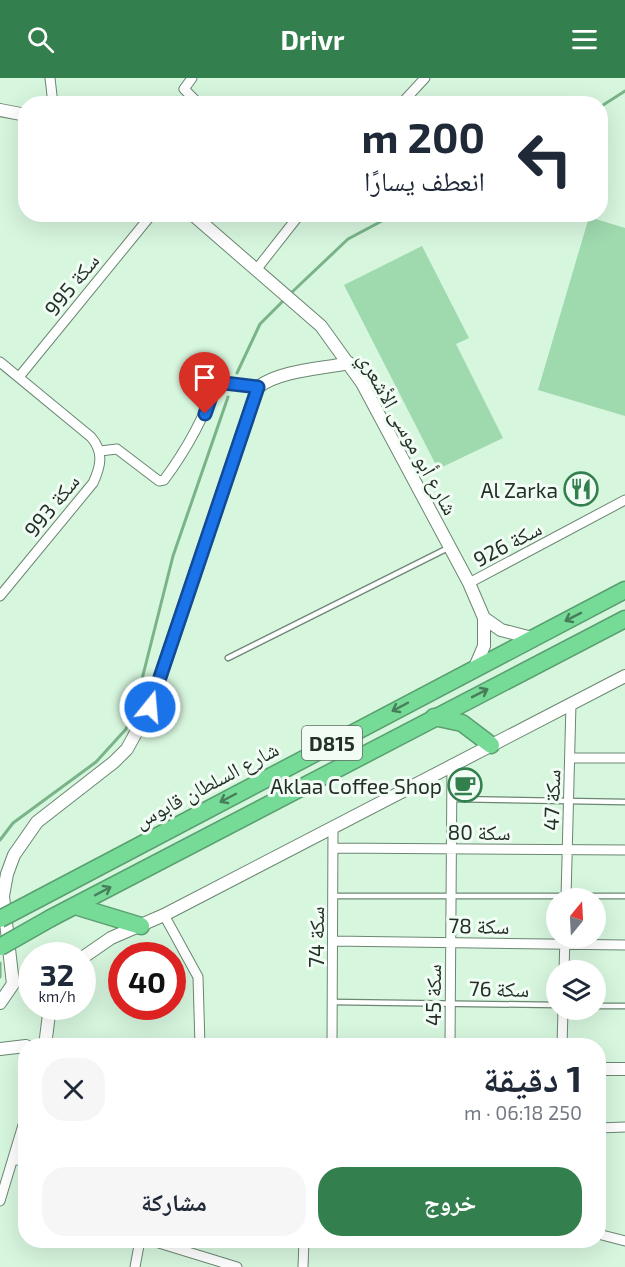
<!DOCTYPE html>
<html lang="ar">
<meta charset="utf-8">
<style>
body{margin:0;font-family:"Exo 2","Noto Naskh Arabic",sans-serif;background:#f6f6f7;color:#1f2937;direction:rtl;height:100vh;display:flex;flex-direction:column;font-size:22px;white-space:nowrap}
*{box-sizing:border-box;margin:0}
p{font-size:20px;color:#747a83}
.icon{flex:none;width:33px;height:33px;fill:none;stroke:currentColor;stroke-width:2;stroke-linecap:round;stroke-linejoin:round}
.map{position:relative;flex:1;overflow:hidden;direction:ltr}
.drawer{position:absolute;left:18px;top:960px;width:588px;height:210px;display:flex;flex-direction:column;background:#fff;border-radius:24px;box-shadow:0 6px 24px #0002;direction:rtl}
.drawer>*{flex:none}
.banner{position:absolute;left:18px;top:18px;width:590px;height:126px;border-radius:24px;box-shadow:0 6px 24px #0002;direction:rtl;background:#fff;color:#1f2937;overflow:hidden}
.needle{width:39px;rotate:18deg}
.buttons{position:absolute;left:546px;top:810px;display:grid;gap:12px}
.buttons a{display:grid;place-items:center;width:60px;height:60px;border-radius:50%;background:#fff;box-shadow:0 6px 24px #0002;font-size:30px}
.speed{position:absolute;left:18px;top:864px;display:flex;gap:12px;font-size:30px;font-weight:700;text-align:center}
.speed>*{display:grid;place-content:center;width:78px;height:78px;border-radius:50%;background:#fff;box-shadow:0 6px 24px #0002;line-height:1}
.speed small{font-size:15px;font-weight:400}
.speed .limit{border:9px solid #d22;background:#fff;color:#111}
.pin{position:absolute;display:grid;place-items:center;width:51px;height:51px;color:#fff;margin:-62px -26px;border-radius:50% 50% 50% 0;rotate:-45deg;box-shadow:0 0 6px #0007}
.pin .icon{rotate:45deg}
.me{position:absolute;width:66px;margin:-33px;rotate:17deg;stroke-linejoin:round;filter:drop-shadow(0 0 4px #0008)}
.turn{display:flex;align-items:center;gap:21px;height:126px;padding:0 24px;font-size:27px}
.turn .icon{width:78px;height:78px;stroke-width:2.5}
.turn b{display:block;font-size:42px;line-height:51px}
.round{display:grid;place-items:center;flex:none;width:63px;height:63px;border-radius:24px;background:#f6f6f7}
.headline{display:flex;align-items:center;justify-content:space-between;height:102px;padding:0 24px}
h1{font-size:36px;font-weight:700;line-height:45px}
.cta{display:flex;gap:12px;margin-top:auto;padding:12px 24px}
.cta a{flex:1;height:69px;border-radius:24px;background:#337f4e;color:#fff;font-size:24px;font-weight:700;line-height:69px;text-align:center}
.cta a+a{background:#f6f6f7;color:#1f2937}
header{display:flex;justify-content:space-between;align-items:center;height:78px;padding:0 24px;background:#337f4e;color:#fff;font-size:27px;font-weight:700}
.map>svg:first-child{display:block}
.green{fill:#9fd9ae}
.lines{fill:none;stroke-linecap:round;stroke-linejoin:round}
.stream{stroke:#79b489;stroke-width:3}
.lane-casing{stroke:#6b8772;stroke-width:7}
.street-casing{stroke:#6b8772;stroke-width:11}
.secondary-casing{stroke:#6b8772;stroke-width:14}
.highway-casing{stroke:#599f6f;stroke-width:19}
.path{stroke:#96ae9c;stroke-width:2;stroke-dasharray:4.5 3;stroke-linecap:butt}
.lane{stroke:#fff;stroke-width:4.5}
.street{stroke:#fff;stroke-width:9}
.secondary{stroke:#fff;stroke-width:12}
.highway{stroke:#75db96;stroke-width:16}
.highway-bridge-casing{stroke:#599f6f;stroke-width:19;stroke-linecap:butt}
.highway-bridge{stroke:#75db96;stroke-width:16}
.oneway{stroke:#487d59}
.route-casing{stroke:#114b97;stroke-width:15}
.route{stroke:#1a73e8;stroke-width:10}
.labels{text-anchor:middle;dominant-baseline:central;stroke-width:6;stroke-linejoin:round;paint-order:stroke}
.shield{fill:#f1fdf4;stroke:#626e64;stroke-width:1.5}
.shield-label{font-size:20px;font-weight:bold;fill:#243027}
.street-label{font-size:21px;fill:#243027;stroke:#f1fdf4}
.poi-label{font-size:21px;fill:#243027;stroke:#f1fdf4;text-anchor:end}
</style>
<header><svg class="icon" aria-label="menu" viewBox="0 0 24 24"><path d="M4 6h16M4 12h16M4 18h16"/></svg>Drivr<svg class="icon" aria-label="search" viewBox="0 0 24 24"><circle cx="10" cy="10" r="6"/><path d="M15 15l6 6"/></svg></header>
<div class="map">
<svg width="625" height="1189" viewBox="0 0 625 1189">
<rect width="100%" height="100%" fill="#d7f6de"/>
<path class="green" d="M589 139 625 150V338L538 312Z
M422 168 469 260 456 266 503 360 438 391 344 207Z"/>
<g class="lines">
<path class="stream" d="M600 29 625 13
M290 216 348 161 395 136
M237 295 260 246 285 221
M0 762 13 745 96 684 126 651 137 621 173 478 228 319
M0 885V899"/>
<defs>
<path id="lane" d="M228 580 448 470
M452 721 625 724
M333 818H625
M333 924 556 927
M596 928H625"/>
<path id="street" d="M50 0 53 26
M192 0 184 11 199 26
M401 26 425 0
M256 192 300 136
M0 284 91 359C104 374 101 388 93 405L0 518
M19 299 152 136
M100 373 117 371 159 403 164 402C187 371 204 341 216 304L258 309
M469 505 625 422
M570 680H625
M333 770 625 772
M566 820 571 625
M164 837 198 899 200 968
M333 863 625 867
M564 892 565 860
M332 968 333 750
M450 968 452 686
M562 968 563 932
M598 1050 625 1049
M13 1081 26 1084
M0 1123 26 1037
M598 1156 625 1163
M149 1162 237 1189
M135 1189 140 1162
M303 1189 304 1162"/>
<path id="secondary" d="M0 32 26 37
M192 136 321 248 362 305 469 505 484 540V568L475 589
M484 540 501 552 532 560
M82 880 111 860 164 837 625 598
M0 925 13 906 3 818 7 796 14 777 37 744 114 684 127 671 150 629 258 309C281 292 321 291 349 285
M45 968 50 928
M0 971 26 968
M598 991H625"/>
<path id="highway" d="M434 639 462 645 491 667
M40 820 625 512
M75 828 141 848
M51 840 625 541"/>
</defs>
<use href="#lane" class="lane-casing"/>
<use href="#street" class="street-casing"/>
<use href="#secondary" class="secondary-casing"/>
<use href="#highway" class="highway-casing"/>
<path class="path" d="M172 26 178 18"/>
<use href="#lane" class="lane"/>
<use href="#street" class="street"/>
<use href="#secondary" class="secondary"/>
<use href="#highway" class="highway"/>
<defs>
<path id="highway-bridge" d="M0 841 40 820
M0 869 51 840"/>
</defs>
<use href="#highway-bridge" class="highway-bridge-casing"/>
<use href="#highway-bridge" class="highway-bridge"/>
</g>
<defs><path id="oneway-shaft" d="M-6 0H5M1.5-3L5.5 0L1.5 3" fill="none" stroke-width="1.6" stroke-linecap="round" stroke-linejoin="round" transform="scale(1.5)"/></defs>
<g class="oneway">
<use href="#oneway-shaft" transform="translate(573 539) rotate(153)"/>
<use href="#oneway-shaft" transform="translate(480 615) rotate(-27)"/>
<use href="#oneway-shaft" transform="translate(400 629) rotate(152)"/>
<use href="#oneway-shaft" transform="translate(228 720) rotate(152)"/>
<use href="#oneway-shaft" transform="translate(103 813) rotate(-28)"/>
</g>
<g class="lines">
<defs>
<path id="route" d="M150 629 258 309 216 304 205 336"/>
</defs>
<use href="#route" class="route-casing"/>
<use href="#route" class="route"/>
</g>
<defs>
<symbol id="restaurant-ring" viewBox="-11 -11 22 22"><circle r="9.5" fill="#f1fdf4" stroke="#337f4e" stroke-width="1.5"/><path d="M-5-6h1v4h1v-4h1v4h1v-4h1v5L-1.5 .5V6h-2V.5L-5-1ZM5-6V6H3V1.5H1.5Q1.5-4 5-6Z" fill="#337f4e"/></symbol>
<symbol id="cafe-ring" viewBox="-11 -11 22 22"><circle r="9.5" fill="#f1fdf4" stroke="#337f4e" stroke-width="1.5"/><path d="M-5.5-4.5H6V0H3Q3 3.5 0 3.5H-2.5Q-5.5 3.5-5.5 0ZM3-3.2v2h1.7v-2ZM-6 4.5H4V6H-6Z" fill="#337f4e"/></symbol>
</defs>
<g fill-rule="evenodd">
<use href="#restaurant-ring" x="562" y="392" width="38" height="38"/>
<use href="#cafe-ring" x="446" y="688" width="38" height="38"/>
</g>
<g class="labels">
<rect class="shield" x="302" y="648" width="60" height="34" rx="4.5"/>
<g class="shield-label">
<text x="332" y="665">D815</text>
</g>
<g class="street-label">
<text transform="translate(71 206) rotate(-51)">سكة 995</text>
<text transform="translate(409 355) rotate(61)">شارع أبو موسى الأشعري</text>
<text transform="translate(51 427) rotate(-51)">سكة 993</text>
<text transform="translate(507 465) rotate(-28)">سكة 926</text>
<text transform="translate(206 706) rotate(-28)">شارع السلطان قابوس</text>
<text transform="translate(551 722) rotate(-88)">سكة 47</text>
<text x="479" y="753">سكة 80</text>
<text transform="translate(479 847) rotate(1)">سكة 78</text>
<text transform="translate(315 859) rotate(-90)">سكة 74</text>
<text transform="translate(499 910) rotate(1)">سكة 76</text>
<text transform="translate(432 917) rotate(-90)">سكة 45</text>
</g>
<g class="poi-label">
<text x="558" y="411">Al Zarka</text>
<text x="442" y="707">Aklaa Coffee Shop</text>
</g>
</g>
</svg>
<div class="buttons">
<a><svg class="needle" viewBox="-14 -14 28 28"><path d="M0-13l5 13h-10z" fill="#e53935"/><path d="M0 13l5-13h-10z" fill="#747a83"/></svg></a>
<a><svg class="icon" aria-label="layers" viewBox="0 0 24 24"><path d="M12 4l9 5-9 5-9-5zM3 14l9 5 9-5"/></svg></a>
</div>
<div class="speed"><div>32<small>km/h</small></div><div class="limit">40</div></div>
<div class="pin" style="left:205px;top:336px;background:#d93025"><svg class="icon" aria-label="arrive" viewBox="0 0 24 24"><path d="M6 21V4h12l-3 4 3 4H6"/></svg></div>
<svg class="me" style="left:150px;top:629px" viewBox="-20 -20 40 40"><circle r="17" fill="#1a73e8" stroke="#fff" stroke-width="3"/><path d="M0-11L8 9 0 5-8 9z" fill="#fff"/></svg>
<div class="banner">
<div class="turn"><svg class="icon" aria-label="left" viewBox="0 0 24 24"><path d="M17 20v-9H6M10 6l-5 5 5 5"/></svg><div><b>200 m</b>انعطف يسارًا</div></div>
</div>
<section class="drawer">
<div class="headline"><div><h1>1 دقيقة</h1><p>250 m · 06:18</p></div><a class="round"><svg class="icon" aria-label="close" viewBox="0 0 24 24"><path d="M6 6l12 12M18 6L6 18"/></svg></a></div>
<div class="cta"><a>خروج</a><a>مشاركة</a></div>
</section>
</div>
